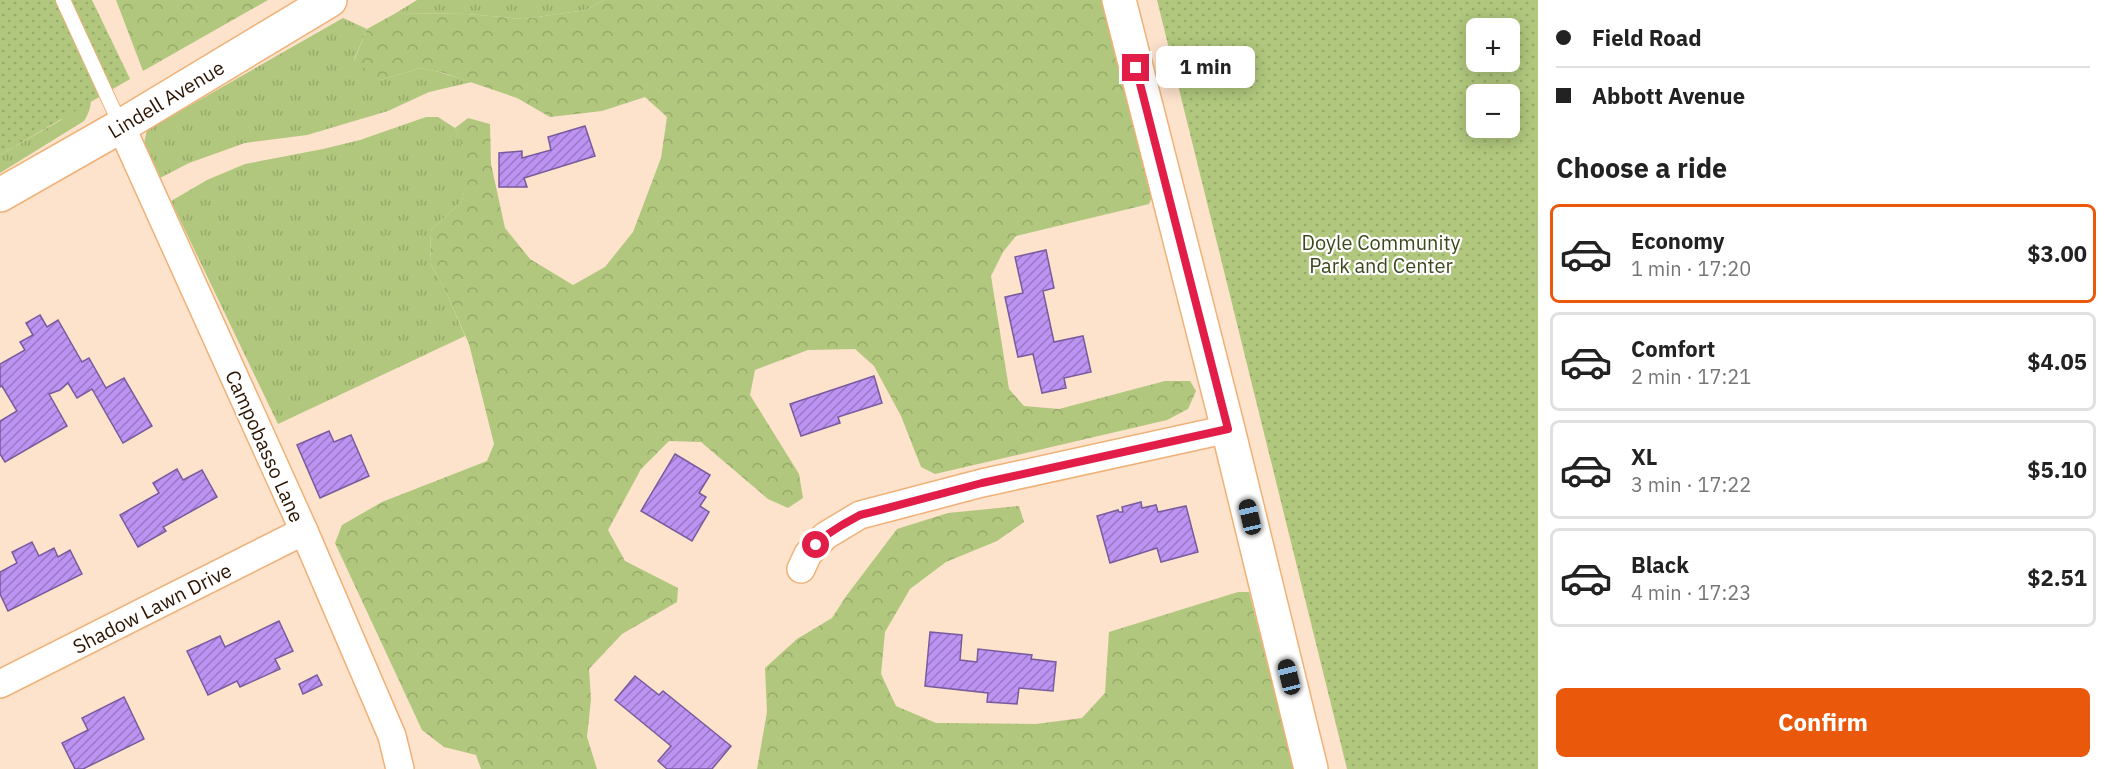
<!DOCTYPE html>
<meta charset="utf-8">
<style>
body{margin:0;font-family:"IBM Plex Sans",sans-serif;background:#f6f6f6;color:#222;height:100vh;display:flex;flex-direction:column;font-size:22px;white-space:nowrap}
*{box-sizing:border-box;margin:0}
p{font-size:20px;color:#767676}
.icon{flex:none;width:33px;height:33px;fill:none;stroke:currentColor;stroke-width:2;stroke-linecap:round;stroke-linejoin:round}
.map{position:relative;flex:1;overflow:hidden}
.panel{display:flex;flex-direction:column;background:#fff;width:570px}
.panel>*{flex:none}
.top-card{display:grid;align-content:center;height:132px;padding:0 18px;background:#fff}
.tools{position:absolute;left:1466px;top:18px;display:grid;gap:12px}
.tools a{display:grid;place-items:center;width:54px;height:54px;border-radius:9px;background:#fff;box-shadow:0 3px 15px #0003;font-size:30px}
.end{position:absolute;width:27px;height:27px;margin:-14px;border:8px solid #e11d48;background:#fff;box-shadow:0 0 0 3px #fff}
.from{border-radius:50%}
.bubble{position:absolute;height:42px;border-radius:9px;background:#fff;box-shadow:0 3px 15px #0003;font-size:20px;font-weight:800;line-height:42px;text-align:center}
.car{position:absolute;width:18px;height:36px;margin:-18px -9px;border-radius:8px;box-shadow:0 0 4px 2px #0007;background:linear-gradient(#222 24%,#8ab4d8 0 40%,#222 0 76%,#8ab4d8 0 86%,#222 0)}
.top-card b{display:flex;align-items:center;gap:21px;height:57px;font-size:22px}
.top-card b+b{border-top:2px solid #e0e0e0}
.top-card i{width:15px;height:15px;background:#222}
ul{padding:0;list-style:none}
li{display:flex;align-items:center;gap:18px;height:99px;margin:0 12px 9px;padding:0 6px;border:3px solid #e0e0e0;border-radius:9px}
li div{flex:1}
li b{display:block;font-size:22px}
li em{font-style:normal;font-weight:800}
li.on{border-color:#ea580c}
li>.icon{width:54px;height:54px;stroke-width:1.5}
h2{padding:0 18px;font-size:27px;line-height:72px}
.action{display:flex;gap:12px;margin-top:auto;padding:12px 18px}
.action a{flex:1;height:69px;border-radius:9px;background:#ea580c;color:#fff;font-size:24px;font-weight:800;line-height:69px;text-align:center}
main{display:flex;flex:1;min-height:0}
.map>svg:first-child{display:block}
</style>
<main>
<div class="map">
<svg width="1538" height="769" viewBox="0 0 1538 769">
<defs>
<pattern id="grass-tufts" width="24" height="20" patternUnits="userSpaceOnUse" patternTransform="scale(1.5)"><rect width="24" height="20" fill="#b0c77d"/><path d="M3 7l-1-3M5 7V3M7 7l1-3M15 17l-1-3M17 17v-4M19 17l1-3" fill="none" stroke="#98aa6a"/></pattern>
<pattern id="forest-crowns" width="20" height="18" patternUnits="userSpaceOnUse" patternTransform="scale(1.5)"><rect width="20" height="18" fill="#b0c77d"/><path d="M2 6a3 3 0 1 1 6 0M12 15a3 3 0 1 1 6 0" fill="none" stroke="#98aa6a"/></pattern>
<pattern id="park-dots" width="8" height="8" patternUnits="userSpaceOnUse" patternTransform="scale(1.5)"><rect width="8" height="8" fill="#b0c77d"/><path d="M2 2h.1M6 6h.1" fill="none" stroke="#98aa6a" stroke-width="1.8" stroke-linecap="round"/></pattern>
<pattern id="building-hatch" width="6" height="6" patternUnits="userSpaceOnUse" patternTransform="scale(1.5)"><rect width="6" height="6" fill="#bc93f3"/><path d="M-1 1l2-2M0 6l6-6M5 7l2-2" fill="none" stroke="#9977c2"/></pattern>
</defs>
<rect width="100%" height="100%" fill="#fde2cc"/>
<g fill="url(#grass-tufts)">
<path d="M 417,0 L 604,0 L 586,10 L 523,19 L 467,14 L 396,13 Z"/>
<path d="M 343,18 L 367,29 L 354,60 L 381,80 L 420,68 L 439,72 L 472,82 L 429,92 L 388,111 L 307,135 L 245,143 L 189,163 L 160,178 L 144,143 L 147,130 Z"/>
<path d="M 88,82 C 92,98 93,107 84,121 L 0,173 L 0,155 L 61,120 Z"/>
<path d="M 426,117 L 438,117 L 455,128 L 470,166 L 462,201 L 431,230 L 430,263 L 445,290 L 465,336 L 278,424 L 171,201 L 207,180 L 245,164 L 323,149 L 360,140 Z"/>
</g>
<g fill="url(#forest-crowns)">
<path d="M 116,0 L 268,0 L 143,71 Z"/>
<path d="M 604,0 L 1108,0 L 1156,189 L 1149,204 L 1016,236 L 1003,252 L 991,276 L 1009,389 L 1024,406 L 1059,409 L 1165,381 L 1190,381 L 1196,391 L 1188,409 L 1167,420 L 935,474 L 921,467 L 901,416 L 874,366 L 855,349 L 808,350 L 755,370 L 750,395 L 799,474 L 803,498 L 788,508 L 768,499 L 701,442 L 669,441 L 641,469 L 608,530 L 625,561 L 678,588 L 677,602 L 622,634 L 589,669 L 591,699 L 587,737 L 597,769 L 481,769 L 476,755 L 444,747 L 422,730 L 335,543 L 342,525 L 382,502 L 487,461 L 494,444 L 469,344 L 445,290 L 430,263 L 431,230 L 462,201 L 469,166 L 455,128 L 468,118 L 490,124 L 491,164 L 505,228 L 530,259 L 573,285 L 605,267 L 633,232 L 661,158 L 667,117 L 645,97 L 602,111 L 550,117 L 517,98 L 444,73 L 420,68 L 381,80 L 354,61 L 367,29 L 396,13 L 467,14 L 523,19 L 586,10 Z"/>
<path d="M 1019,506 L 1024,522 L 997,541 L 946,562 L 910,589 L 885,632 L 881,674 L 896,706 L 936,723 L 1036,724 L 1082,718 L 1105,693 L 1109,632 L 1238,592 L 1249,592 L 1294,769 L 757,769 L 767,712 L 765,668 L 797,639 L 832,618 L 847,595 L 897,529 L 948,513 Z"/>
</g>
<g fill="url(#park-dots)" fill-rule="evenodd">
<path d="M 0,0 L 92,0 L 130,79 L 0,155 Z"/>
<path d="M 1157,0 L 1538,0 L 1538,769 L 1347,769 ZM 1476,28 L 1509,28 L 1509,62 L 1476,62 ZM 1476,94 L 1509,94 L 1509,128 L 1476,128 Z"/>
</g>
<g fill="url(#building-hatch)" stroke="#775b9d" stroke-width="1.5">
<path d="M 585,126 L 595,156 L 524,178 L 527,187 L 499,187 L 499,153 L 522,151 L 522,158 L 551,150 L 548,137 Z"/>
<path d="M 1046,250 L 1054,288 L 1043,291 L 1054,342 L 1083,336 L 1091,372 L 1064,378 L 1066,388 L 1042,393 L 1033,354 L 1018,357 L 1005,297 L 1023,293 L 1015,257 Z"/>
<path d="M 40,315 L 47,327 L 58,320 L 82,362 L 89,358 L 106,388 L 124,378 L 152,426 L 123,443 L 92,389 L 77,398 L 68,383 L 60,390 L 49,394 L 67,426 L 5,462 L 0,454 L 0,421 L 17,411 L 2,386 L 0,387 L 0,364 L 25,350 L 20,342 L 33,335 L 26,323 Z"/>
<path d="M 874,376 L 882,403 L 838,417 L 840,423 L 801,436 L 790,404 Z"/>
<path d="M 329,431 L 334,442 L 351,435 L 369,476 L 320,498 L 297,445 Z"/>
<path d="M 675,454 L 710,475 L 699,493 L 706,497 L 700,506 L 709,512 L 692,541 L 641,511 Z"/>
<path d="M 177,469 L 183,480 L 202,470 L 217,497 L 163,527 L 166,531 L 138,547 L 120,515 L 159,493 L 153,483 Z"/>
<path d="M 1141,502 L 1142,508 L 1156,505 L 1158,512 L 1186,506 L 1198,552 L 1161,562 L 1157,548 L 1110,563 L 1097,516 L 1118,510 L 1119,512 L 1123,512 L 1122,507 Z"/>
<path d="M 32,542 L 39,556 L 54,548 L 58,557 L 70,550 L 82,574 L 8,611 L 0,594 L 0,572 L 17,563 L 12,552 Z"/>
<path d="M 279,621 L 293,651 L 275,659 L 280,669 L 240,687 L 237,681 L 208,695 L 187,651 L 220,636 L 225,647 Z"/>
<path d="M 930,632 L 962,635 L 960,660 L 977,662 L 978,649 L 1032,655 L 1031,659 L 1056,662 L 1053,691 L 1019,688 L 1017,704 L 987,702 L 988,693 L 925,686 Z"/>
<path d="M 317,675 L 322,685 L 303,694 L 299,684 Z"/>
<path d="M 635,676 L 659,695 L 663,691 L 731,746 L 712,769 L 667,769 L 658,761 L 671,746 L 615,700 Z"/>
<path d="M 124,697 L 144,739 L 83,769 L 75,769 L 62,743 L 88,730 L 82,718 Z"/>
</g>
<g fill="none" stroke-linecap="round" stroke-linejoin="round">
<defs>
<path id="service" d="M 63,0 L 121,126"/>
<g id="minor">
<path d="M 121,126 L 304,531 L 392,736 L 400,769"/>
<path d="M 801,569 L 808,554 L 825,536 L 860,515 L 982,483 L 1228,429"/>
<path d="M 0,684 L 304,531"/>
</g>
<g id="tertiary">
<path d="M 1119,0 L 1228,429 L 1311,769"/>
<path d="M 0,195 L 121,126 L 330,0"/>
</g>
</defs>
<use href="#service" stroke="#f0b177" stroke-width="16"/>
<use href="#minor" stroke="#f0b177" stroke-width="30"/>
<use href="#tertiary" stroke="#f0b177" stroke-width="36"/>
<use href="#service" stroke="#fff" stroke-width="14"/>
<use href="#minor" stroke="#fff" stroke-width="27"/>
<use href="#tertiary" stroke="#fff" stroke-width="33"/>
</g>
<g fill="none" stroke-linecap="round" stroke-linejoin="round">
<path stroke="#e11d48" stroke-width="8" d="M 816,545 L 825,536 L 842,525 L 860,515 L 880,510 L 982,483 L 1228,429 L 1136,68"/>
</g>
<g text-anchor="middle" dominant-baseline="central" stroke-width="4.5" stroke-linejoin="round" paint-order="stroke">
<g font-size="20" fill="#2b1400" stroke="#fff">
<text transform="translate(166 99) rotate(-31)">Lindell Avenue</text>
<text transform="translate(265 446) rotate(66)">Campobasso Lane</text>
<text transform="translate(152 608) rotate(-27)">Shadow Lawn Drive</text>
</g>
<g font-size="20" fill="#3c481c" stroke="#fff">
<text x="1381" y="242">Doyle Community<tspan x="1381" dy="23">Park and Center</tspan></text>
</g>
</g>
</svg>
<div class="tools">
<a>+</a>
<a>−</a>
</div>
<i class="end from" style="left:816px;top:545px"></i>
<i class="end" style="left:1136px;top:68px"></i>
<div class="bubble" style="left:1156px;top:46px;width:99px">1 min</div>
<i class="car" style="left:1250px;top:517px;rotate:347deg"></i>
<i class="car" style="left:1289px;top:677px;rotate:346deg"></i>
</div>
<section class="panel">
<div class="top-card">
<b><i class="from"></i>Field Road</b>
<b><i></i>Abbott Avenue</b>
</div>
<h2>Choose a ride</h2>
<ul>
<li class="on"><svg class="icon" aria-label="car" viewBox="0 0 24 24"><path d="M5 17H2v-5l4-1 3-4h7l3 4 3 1v5h-3M9 17h6M6 11h13"/><circle cx="7" cy="17" r="2"/><circle cx="17" cy="17" r="2"/></svg><div><b>Economy</b><p>1 min · 17:20</p></div><em>$3.00</em></li>
<li><svg class="icon" aria-label="car" viewBox="0 0 24 24"><path d="M5 17H2v-5l4-1 3-4h7l3 4 3 1v5h-3M9 17h6M6 11h13"/><circle cx="7" cy="17" r="2"/><circle cx="17" cy="17" r="2"/></svg><div><b>Comfort</b><p>2 min · 17:21</p></div><em>$4.05</em></li>
<li><svg class="icon" aria-label="car" viewBox="0 0 24 24"><path d="M5 17H2v-5l4-1 3-4h7l3 4 3 1v5h-3M9 17h6M6 11h13"/><circle cx="7" cy="17" r="2"/><circle cx="17" cy="17" r="2"/></svg><div><b>XL</b><p>3 min · 17:22</p></div><em>$5.10</em></li>
<li><svg class="icon" aria-label="car" viewBox="0 0 24 24"><path d="M5 17H2v-5l4-1 3-4h7l3 4 3 1v5h-3M9 17h6M6 11h13"/><circle cx="7" cy="17" r="2"/><circle cx="17" cy="17" r="2"/></svg><div><b>Black</b><p>4 min · 17:23</p></div><em>$2.51</em></li>
</ul>
<div class="action"><a>Confirm</a></div>
</section>
</main>
